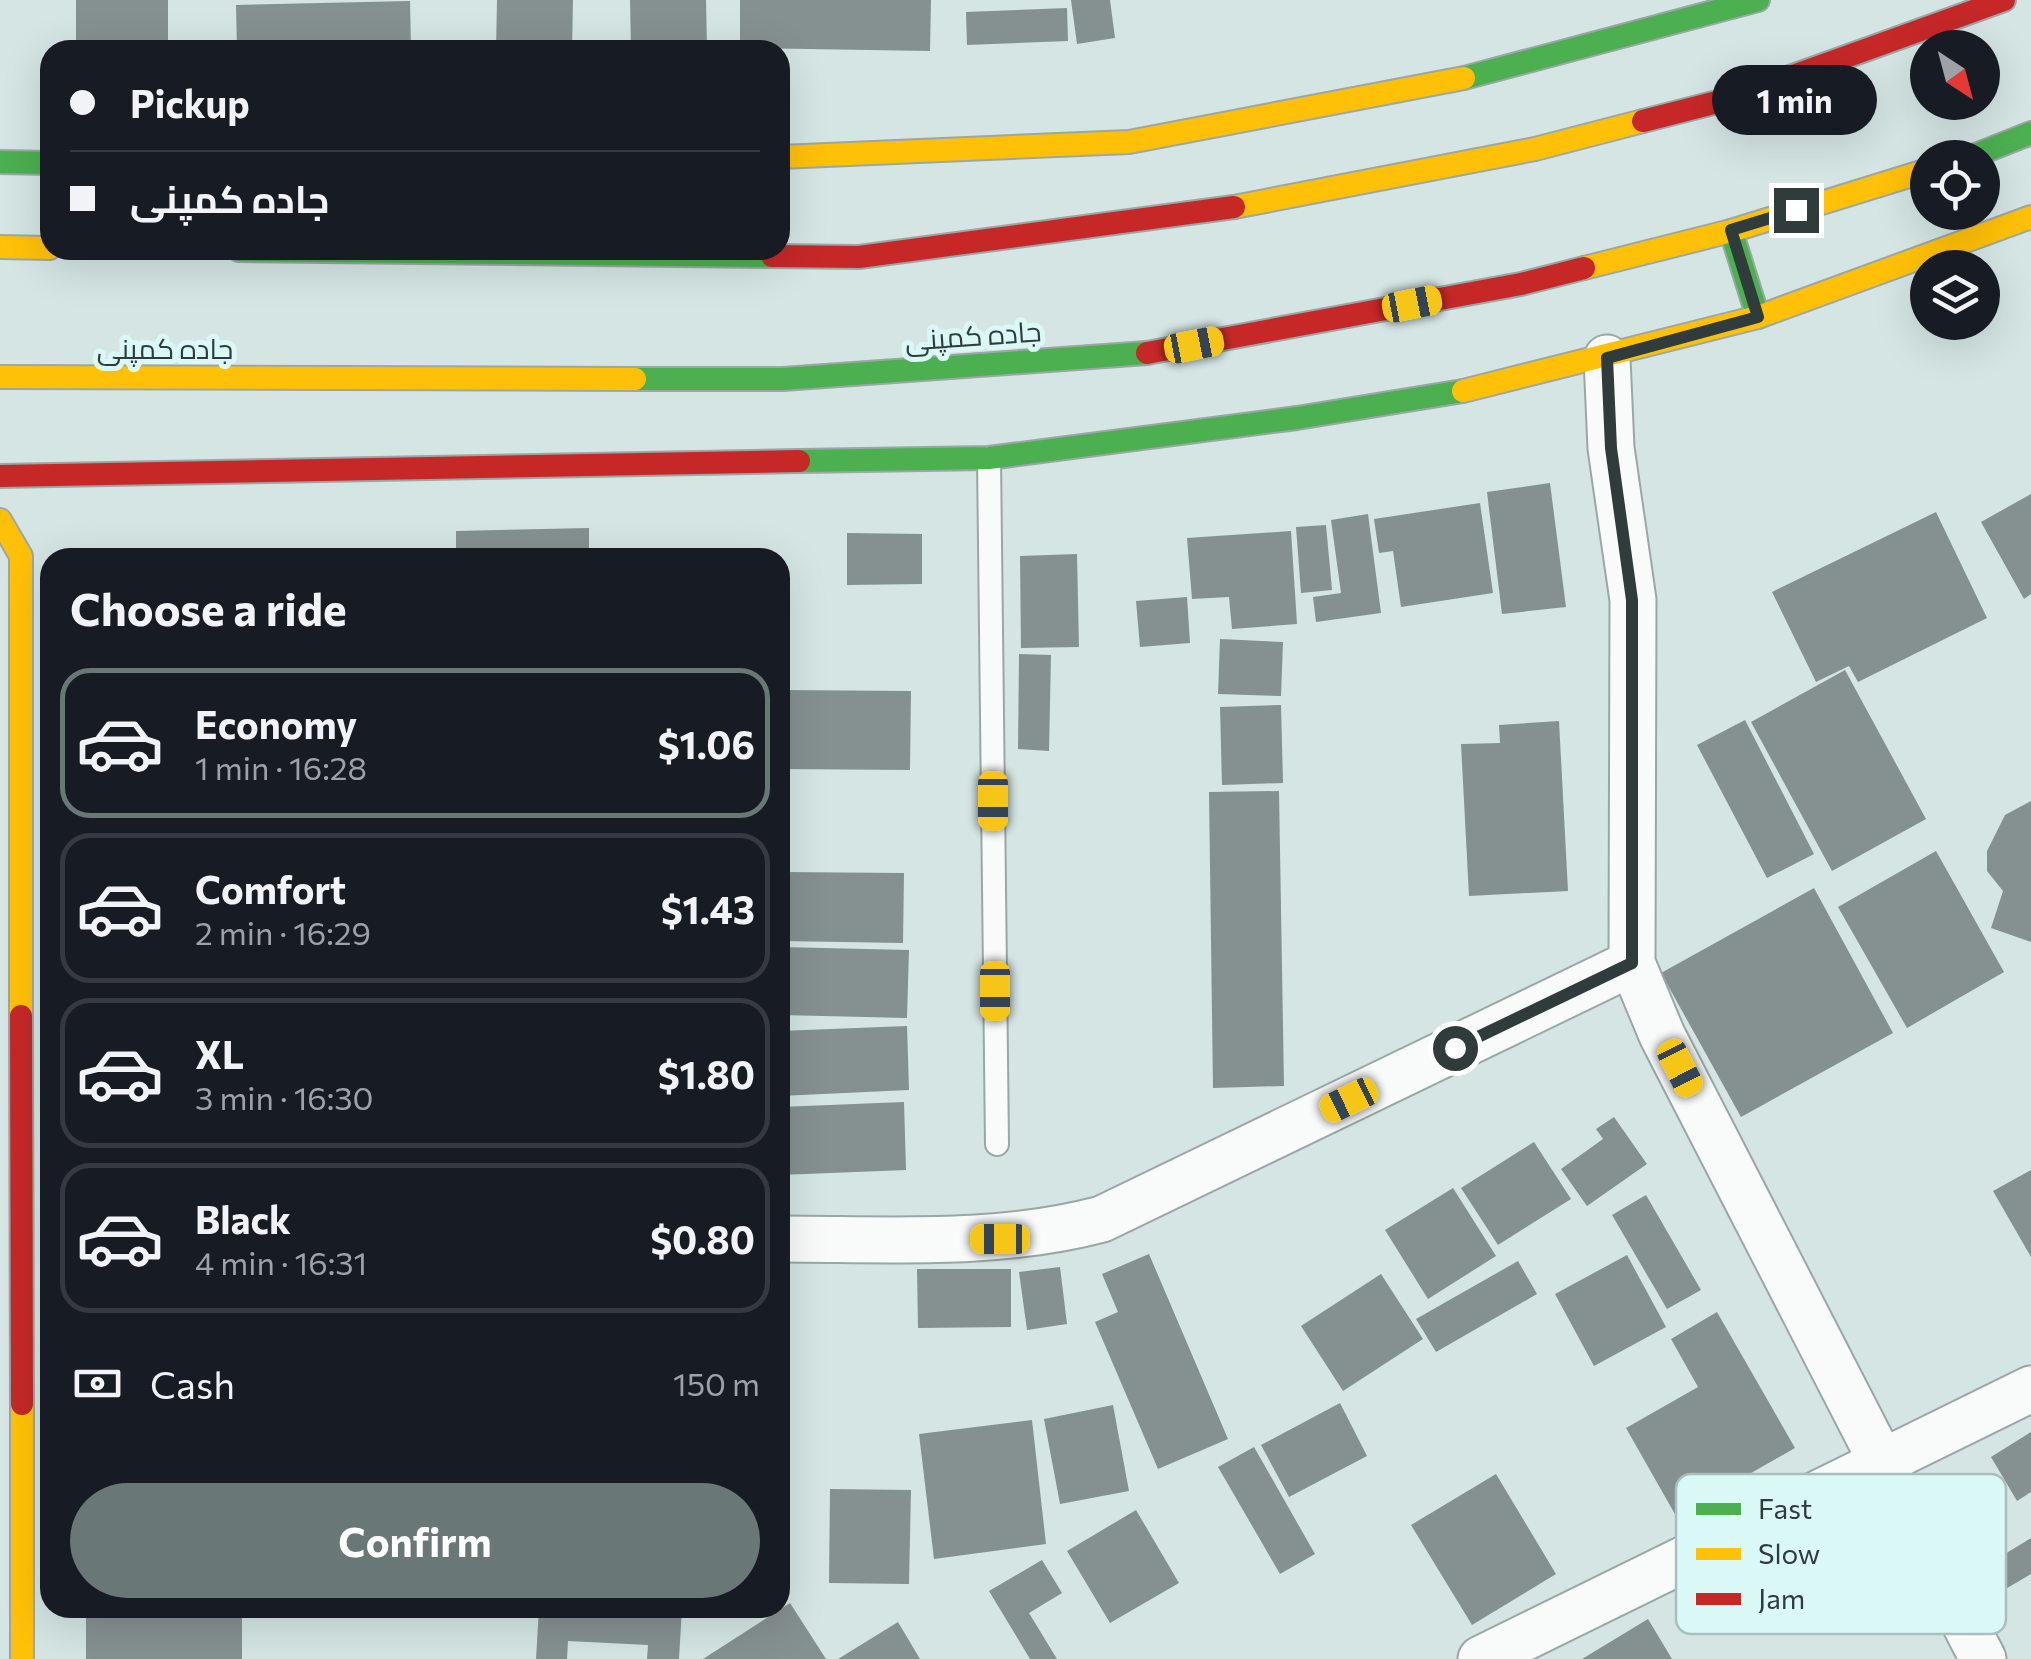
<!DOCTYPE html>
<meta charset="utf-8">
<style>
body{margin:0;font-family:Commissioner,Cairo,sans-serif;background:#242831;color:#f1f3f6;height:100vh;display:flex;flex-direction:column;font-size:38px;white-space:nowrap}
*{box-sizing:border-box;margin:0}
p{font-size:32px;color:#9ea1a6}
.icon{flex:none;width:55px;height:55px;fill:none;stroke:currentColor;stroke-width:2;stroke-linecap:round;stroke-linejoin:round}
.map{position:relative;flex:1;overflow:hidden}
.side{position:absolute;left:40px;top:548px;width:750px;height:1070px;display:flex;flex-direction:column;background:#171b24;border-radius:30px;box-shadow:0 10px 40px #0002}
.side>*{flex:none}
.banner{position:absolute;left:40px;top:40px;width:750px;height:220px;border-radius:30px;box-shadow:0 10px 40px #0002;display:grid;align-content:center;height:220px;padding:0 30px;background:#171b24}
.needle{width:65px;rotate:144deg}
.tools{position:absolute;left:1910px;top:30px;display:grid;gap:20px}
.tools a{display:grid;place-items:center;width:90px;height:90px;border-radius:50%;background:#171b24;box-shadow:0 10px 40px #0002;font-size:50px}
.end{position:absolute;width:45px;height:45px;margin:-22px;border:12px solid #303c3b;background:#fff;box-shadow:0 0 0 5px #fff}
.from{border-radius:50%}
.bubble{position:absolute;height:70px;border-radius:35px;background:#171b24;box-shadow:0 10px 40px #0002;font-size:32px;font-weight:700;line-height:70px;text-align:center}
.car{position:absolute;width:30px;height:60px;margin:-30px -15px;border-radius:12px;box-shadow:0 0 8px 2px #0007;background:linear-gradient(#f5c518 24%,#345 0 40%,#f5c518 0 76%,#345 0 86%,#f5c518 0)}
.banner b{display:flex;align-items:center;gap:35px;height:95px;font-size:38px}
.banner b+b{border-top:2px solid #363941}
.banner i{width:25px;height:25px;background:#f1f3f6}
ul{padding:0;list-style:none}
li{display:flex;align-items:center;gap:30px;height:150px;margin:0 20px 15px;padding:0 10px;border:5px solid #363941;border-radius:30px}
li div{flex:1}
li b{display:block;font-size:38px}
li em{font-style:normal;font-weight:700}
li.active{border-color:#697776}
li>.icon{width:90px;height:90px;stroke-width:1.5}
h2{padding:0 30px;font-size:45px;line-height:120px}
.pay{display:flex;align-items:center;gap:25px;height:110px;padding:0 30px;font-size:38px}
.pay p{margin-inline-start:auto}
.primary-button{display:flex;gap:20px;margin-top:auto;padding:20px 30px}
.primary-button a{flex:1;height:115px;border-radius:60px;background:#697776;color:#fff;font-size:40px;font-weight:700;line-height:115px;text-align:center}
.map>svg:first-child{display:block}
</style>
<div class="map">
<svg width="2031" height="1659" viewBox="0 0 2031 1659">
<rect width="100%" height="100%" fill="#d4e5e3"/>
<g fill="#859190">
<rect x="76" y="0" width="92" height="50"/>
<path d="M 497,0 L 573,0 L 572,50 L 496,50 Z"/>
<path d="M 630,0 L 706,0 L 707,49 L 631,50 Z"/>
<path d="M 740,0 L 931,0 L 930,51 L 740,48 Z"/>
<path d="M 1071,0 L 1110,0 L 1115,38 L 1077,44 Z"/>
<path d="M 410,1 L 411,50 L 237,50 L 236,5 Z"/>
<path d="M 1067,8 L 1068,41 L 967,45 L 966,12 Z"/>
<path d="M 1550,483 L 1566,607 L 1502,614 L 1487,492 Z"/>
<path d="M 2031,494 L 2031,594 L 2024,599 L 1981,522 Z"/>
<path d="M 1480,503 L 1493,593 L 1401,607 L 1393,551 L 1379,553 L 1374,519 Z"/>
<path d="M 1936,512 L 1987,618 L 1858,682 L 1849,666 L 1816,682 L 1772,592 Z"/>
<path d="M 1368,514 L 1381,613 L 1316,622 L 1313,597 L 1341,593 L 1331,520 Z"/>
<path d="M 1326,525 L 1332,590 L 1301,593 L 1296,527 Z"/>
<path d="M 589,528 L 589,558 L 456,558 L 456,531 Z"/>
<path d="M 1291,531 L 1297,624 L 1232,629 L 1229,597 L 1192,599 L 1187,538 Z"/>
<path d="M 847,533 L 922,534 L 922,584 L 847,585 Z"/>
<path d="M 1077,554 L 1079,647 L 1021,648 L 1020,556 Z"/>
<path d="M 1187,597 L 1190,643 L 1140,647 L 1136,601 Z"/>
<path d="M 1220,639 L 1283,642 L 1281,696 L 1218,694 Z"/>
<path d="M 1019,654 L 1051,655 L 1049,751 L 1018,749 Z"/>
<path d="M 1845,670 L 1926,819 L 1832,871 L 1751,722 Z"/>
<path d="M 780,690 L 911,691 L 910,770 L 780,769 Z"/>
<path d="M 1281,705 L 1283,783 L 1222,785 L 1220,707 Z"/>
<path d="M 1745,720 L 1814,854 L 1767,878 L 1697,745 Z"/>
<path d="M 1559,721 L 1568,891 L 1469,896 L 1461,744 L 1500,743 L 1499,725 Z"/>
<path d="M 1279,791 L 1284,1086 L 1213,1088 L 1209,792 Z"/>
<path d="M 2031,801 L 2031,942 L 1991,928 L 2003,891 L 1987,871 L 1987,851 L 2005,815 Z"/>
<path d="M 1936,851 L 2004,972 L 1907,1028 L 1838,907 Z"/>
<path d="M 780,872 L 904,873 L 903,943 L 780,941 Z"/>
<path d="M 1814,888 L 1893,1033 L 1741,1117 L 1661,973 Z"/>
<path d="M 780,947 L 909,950 L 907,1018 L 780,1015 Z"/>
<path d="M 907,1026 L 909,1090 L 780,1096 L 780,1031 Z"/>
<path d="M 904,1102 L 906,1170 L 780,1175 L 780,1107 Z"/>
<path d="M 1614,1117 L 1647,1164 L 1587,1206 L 1561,1169 L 1603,1139 L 1596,1129 Z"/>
<path d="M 1534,1142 L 1571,1199 L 1498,1245 L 1461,1188 Z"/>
<path d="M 2031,1170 L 2031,1257 L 1993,1191 Z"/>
<path d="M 1453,1188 L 1496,1256 L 1428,1299 L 1385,1230 Z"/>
<path d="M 1646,1195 L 1701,1290 L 1667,1309 L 1612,1215 Z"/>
<path d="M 1149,1254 L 1228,1439 L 1158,1469 L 1095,1322 L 1118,1312 L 1102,1274 Z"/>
<path d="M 1627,1255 L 1666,1327 L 1594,1366 L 1555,1294 Z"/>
<path d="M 1518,1261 L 1537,1294 L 1436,1352 L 1416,1319 Z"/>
<path d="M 1060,1267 L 1067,1324 L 1027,1330 L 1019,1272 Z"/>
<path d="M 917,1269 L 1011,1269 L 1011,1327 L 918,1328 Z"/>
<path d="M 1381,1274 L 1423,1339 L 1343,1391 L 1301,1326 Z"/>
<path d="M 1717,1312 L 1795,1448 L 1676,1516 L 1626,1428 L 1698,1387 L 1671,1339 Z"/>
<path d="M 1340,1403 L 1367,1456 L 1289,1497 L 1261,1445 Z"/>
<path d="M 1113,1405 L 1129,1491 L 1060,1504 L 1044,1419 Z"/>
<path d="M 1032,1420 L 1046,1544 L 934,1559 L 919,1434 Z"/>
<path d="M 2031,1432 L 2031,1492 L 2017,1501 L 1991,1457 Z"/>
<path d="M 1254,1447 L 1315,1554 L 1280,1574 L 1218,1467 Z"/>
<path d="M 1496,1474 L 1556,1574 L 1472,1625 L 1411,1525 Z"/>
<path d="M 830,1489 L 911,1490 L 909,1584 L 829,1583 Z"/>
<path d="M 1136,1510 L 1179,1583 L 1110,1623 L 1067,1551 Z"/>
<path d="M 2031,1538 L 2031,1574 L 1997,1594 L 1982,1568 Z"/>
<path d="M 1042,1560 L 1062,1593 L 1029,1613 L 1057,1659 L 1030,1659 L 989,1591 Z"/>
<path d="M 790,1603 L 826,1659 L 703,1659 Z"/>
<rect x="86" y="1608" width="156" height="51"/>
<path d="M 539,1608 L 682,1608 L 679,1659 L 647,1659 L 648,1645 L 568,1641 L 567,1659 L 536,1659 Z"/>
<path d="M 1648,1619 L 1672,1659 L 1582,1659 Z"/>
<path d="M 898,1622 L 920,1659 L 838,1659 Z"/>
</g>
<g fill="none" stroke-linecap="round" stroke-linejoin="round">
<defs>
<path id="lane" d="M 989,458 L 997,1144"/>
<g id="street">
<path d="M 1607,358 L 1611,448 L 1633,600 L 1632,963 L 1662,1035 L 1983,1659"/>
<path d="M 780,1239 C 889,1239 997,1247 1102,1219 L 1632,963"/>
<path d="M 1481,1659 L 2031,1389"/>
</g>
<g id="fast">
<path d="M 1464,78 L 1758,0"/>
<path d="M 1968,158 L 2031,133"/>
<path d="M 0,162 L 50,163"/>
<path d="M 1731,231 L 1758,317"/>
<path d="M 239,250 L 772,256"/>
<path d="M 635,379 L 783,379 L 1147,353"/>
<path d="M 799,461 L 989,458 L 1297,418 L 1463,391"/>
</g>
<g id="slow">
<path d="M 780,157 L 1129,142 L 1464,78"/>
<path d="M 1234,207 L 1535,149 L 1643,121"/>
<path d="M 0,247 L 50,248"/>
<path d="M 1584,268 L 1731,231 L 1928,170"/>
<path d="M 0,377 L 635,379"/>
<path d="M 1463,391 L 1758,317 L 2031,217"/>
<path d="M 0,520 L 21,556 L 21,1016"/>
<path d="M 22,1404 L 22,1659"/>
</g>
<g id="jam">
<path d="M 1643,121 L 1729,99 L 2004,0"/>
<path d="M 772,256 L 859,257 L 1234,207"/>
<path d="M 1147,353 L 1521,284 L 1584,268"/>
<path d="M 0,476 L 799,461"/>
<path d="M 21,1016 L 22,1404"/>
</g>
</defs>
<use href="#lane" stroke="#9aa7a6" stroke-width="26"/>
<use href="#street" stroke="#9aa7a6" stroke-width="49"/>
<use href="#fast" stroke="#9aa7a6" stroke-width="26"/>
<use href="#slow" stroke="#9aa7a6" stroke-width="26"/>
<use href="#jam" stroke="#9aa7a6" stroke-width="26"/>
<use href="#lane" stroke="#f9fbfb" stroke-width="22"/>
<use href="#street" stroke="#f9fbfb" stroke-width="45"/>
<use href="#fast" stroke="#4caf50" stroke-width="22"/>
<use href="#slow" stroke="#ffc107" stroke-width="22"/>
<use href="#jam" stroke="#c62828" stroke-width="22"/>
</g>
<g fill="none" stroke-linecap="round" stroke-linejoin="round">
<path stroke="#303c3b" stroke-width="12" d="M 1455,1048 L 1632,963 L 1632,600 L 1611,448 L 1607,358 L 1758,317 L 1731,230 L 1796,210"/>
</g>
<g text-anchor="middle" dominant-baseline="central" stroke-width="10" stroke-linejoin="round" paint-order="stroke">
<g font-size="28" fill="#303c3b" stroke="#daf9f6">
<text transform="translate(973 335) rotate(-4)">جاده کمپنی</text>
<text x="165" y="348">جاده کمپنی</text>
</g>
</g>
<rect x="1676" y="1474" width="330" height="160" rx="15" fill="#daf9f6" stroke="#a7c0be" stroke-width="2.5"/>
<rect x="1696" y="1503" width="45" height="12" fill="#4caf50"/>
<rect x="1696" y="1548" width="45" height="12" fill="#ffc107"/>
<rect x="1696" y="1593" width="45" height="12" fill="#c62828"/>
<g font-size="28" fill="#303c3b">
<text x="1758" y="1519">Fast</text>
<text x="1758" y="1564">Slow</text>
<text x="1758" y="1609">Jam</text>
</g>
</svg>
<div class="tools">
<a><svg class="needle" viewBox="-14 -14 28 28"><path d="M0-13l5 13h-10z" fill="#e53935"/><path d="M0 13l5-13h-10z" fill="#9ea1a6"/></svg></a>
<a><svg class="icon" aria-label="locate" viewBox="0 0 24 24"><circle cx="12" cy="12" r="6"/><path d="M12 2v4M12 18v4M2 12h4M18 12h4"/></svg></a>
<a><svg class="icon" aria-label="layers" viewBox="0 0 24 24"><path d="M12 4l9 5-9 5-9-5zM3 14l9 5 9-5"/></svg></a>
</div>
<i class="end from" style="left:1455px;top:1048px"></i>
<i class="end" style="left:1796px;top:210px"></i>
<div class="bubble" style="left:1712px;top:65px;width:165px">1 min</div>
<i class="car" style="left:1412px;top:304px;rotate:79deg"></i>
<i class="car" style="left:1194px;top:345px;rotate:79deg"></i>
<i class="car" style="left:993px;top:801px;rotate:180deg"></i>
<i class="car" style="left:995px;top:991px;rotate:180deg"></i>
<i class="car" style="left:1680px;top:1068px;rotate:153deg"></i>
<i class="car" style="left:1349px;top:1100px;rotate:244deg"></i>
<i class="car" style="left:1000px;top:1239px;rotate:270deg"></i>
<div class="banner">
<b><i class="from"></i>Pickup</b>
<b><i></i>جاده کمپنی</b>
</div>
<section class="side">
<h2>Choose a ride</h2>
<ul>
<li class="active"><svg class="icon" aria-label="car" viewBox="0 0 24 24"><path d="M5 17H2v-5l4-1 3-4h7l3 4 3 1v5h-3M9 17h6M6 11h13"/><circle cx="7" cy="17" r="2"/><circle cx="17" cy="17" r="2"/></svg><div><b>Economy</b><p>1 min · 16:28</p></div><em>$1.06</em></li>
<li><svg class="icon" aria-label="car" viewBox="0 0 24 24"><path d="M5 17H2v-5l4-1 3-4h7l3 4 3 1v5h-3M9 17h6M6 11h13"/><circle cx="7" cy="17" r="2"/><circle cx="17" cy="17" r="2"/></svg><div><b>Comfort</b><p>2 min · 16:29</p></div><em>$1.43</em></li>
<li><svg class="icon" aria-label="car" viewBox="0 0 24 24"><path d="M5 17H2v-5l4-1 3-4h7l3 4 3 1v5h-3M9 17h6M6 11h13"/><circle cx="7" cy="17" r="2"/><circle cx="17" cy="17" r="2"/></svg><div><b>XL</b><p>3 min · 16:30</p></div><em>$1.80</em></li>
<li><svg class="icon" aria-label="car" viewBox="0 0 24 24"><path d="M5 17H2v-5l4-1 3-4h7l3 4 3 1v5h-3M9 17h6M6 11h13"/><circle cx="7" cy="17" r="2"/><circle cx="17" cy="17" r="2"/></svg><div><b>Black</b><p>4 min · 16:31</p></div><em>$0.80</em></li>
</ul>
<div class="pay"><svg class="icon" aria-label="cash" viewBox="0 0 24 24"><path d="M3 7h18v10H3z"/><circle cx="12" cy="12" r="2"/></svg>Cash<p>150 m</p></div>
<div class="primary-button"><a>Confirm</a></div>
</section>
</div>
